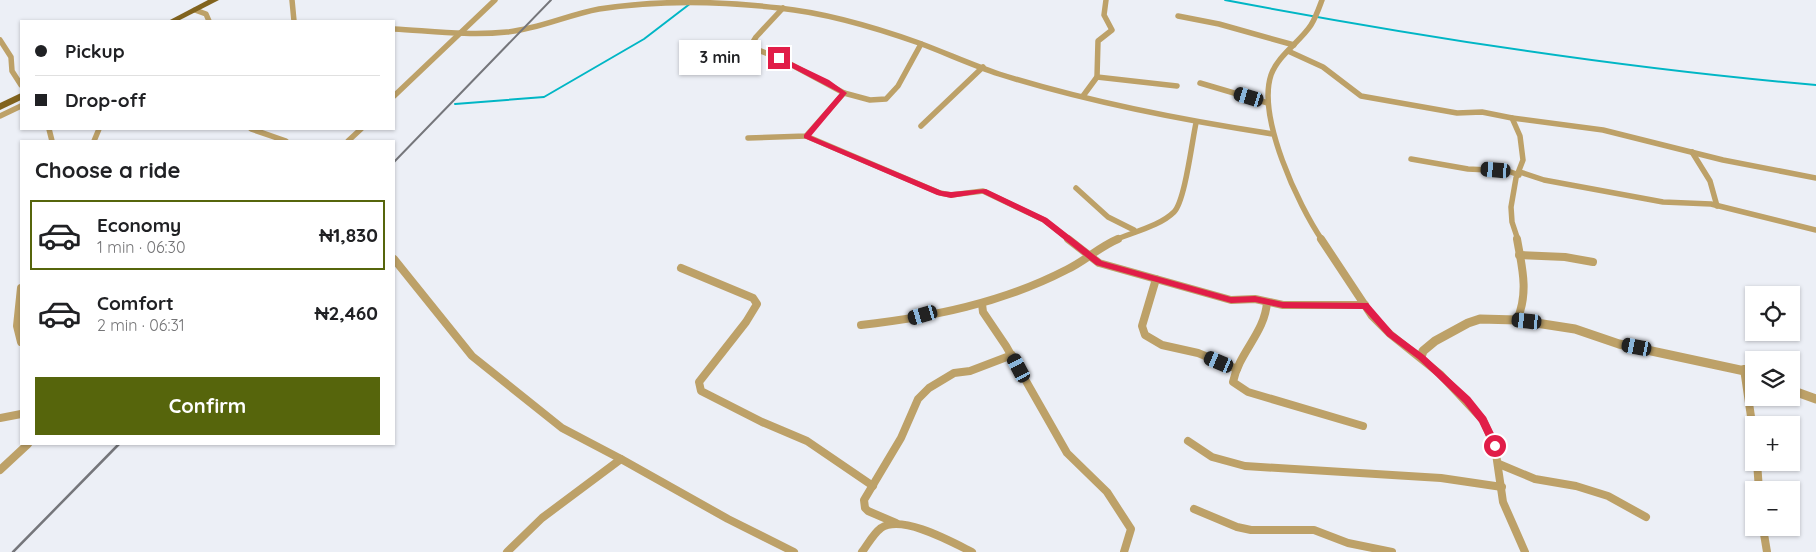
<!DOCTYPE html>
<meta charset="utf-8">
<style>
body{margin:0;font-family:Quicksand,sans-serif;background:#f2f2f2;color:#202124;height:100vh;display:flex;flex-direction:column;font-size:19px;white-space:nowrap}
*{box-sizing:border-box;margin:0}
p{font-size:16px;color:#757577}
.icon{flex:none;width:28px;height:28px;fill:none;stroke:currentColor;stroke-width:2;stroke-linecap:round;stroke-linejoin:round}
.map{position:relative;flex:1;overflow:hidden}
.details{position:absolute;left:20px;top:140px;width:375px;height:305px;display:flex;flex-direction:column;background:#fff;border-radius:0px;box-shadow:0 1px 4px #0004}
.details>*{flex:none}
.hud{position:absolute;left:20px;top:20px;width:375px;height:110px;border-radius:0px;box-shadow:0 1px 4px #0004;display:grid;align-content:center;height:110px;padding:0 15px;background:#fff}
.buttons{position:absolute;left:1745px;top:286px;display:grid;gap:10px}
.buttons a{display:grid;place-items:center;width:55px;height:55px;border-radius:0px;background:#fff;box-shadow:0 1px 4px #0004;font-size:25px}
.end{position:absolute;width:22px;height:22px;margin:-11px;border:6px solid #e11d48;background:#fff;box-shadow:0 0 0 2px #fff}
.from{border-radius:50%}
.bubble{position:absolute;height:35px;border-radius:0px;background:#fff;box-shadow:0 1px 4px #0004;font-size:16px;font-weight:800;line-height:35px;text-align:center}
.car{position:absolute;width:15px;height:30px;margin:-15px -8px;border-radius:6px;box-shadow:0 0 4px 1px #0007;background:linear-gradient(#222 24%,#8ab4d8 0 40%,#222 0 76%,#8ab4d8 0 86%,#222 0)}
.hud b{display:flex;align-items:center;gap:18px;height:48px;font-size:19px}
.hud b+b{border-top:1px solid #e0e0e0}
.hud i{width:12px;height:12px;background:#202124}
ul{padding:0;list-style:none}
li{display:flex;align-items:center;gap:15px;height:70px;margin:0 10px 8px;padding:0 5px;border:2px solid transparent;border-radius:0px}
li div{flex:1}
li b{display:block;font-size:19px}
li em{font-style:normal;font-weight:800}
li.on{border-color:#56650c}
li>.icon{width:45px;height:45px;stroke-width:1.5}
h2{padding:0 15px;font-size:22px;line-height:60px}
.button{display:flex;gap:10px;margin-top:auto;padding:10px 15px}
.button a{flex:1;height:58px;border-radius:0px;background:#56650c;color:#fff;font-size:20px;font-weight:800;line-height:58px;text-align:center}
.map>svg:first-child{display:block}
</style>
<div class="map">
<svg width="1816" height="552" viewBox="0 0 1816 552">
<rect width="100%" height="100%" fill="#eceff6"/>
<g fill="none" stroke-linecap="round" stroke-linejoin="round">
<g stroke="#00b6c5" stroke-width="2">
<path d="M 1225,0 C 1420,37 1618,68 1816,85"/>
<path d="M 455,104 L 544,97 L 644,39 L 691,3"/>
</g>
<g stroke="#bda168" stroke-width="5.5">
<path d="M 292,0 L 294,21"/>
<path d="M 195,10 L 206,14 L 209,21"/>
<path d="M 1178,16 L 1219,24 L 1294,45"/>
<path d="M 394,29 C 431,31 469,36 507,32 C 539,29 567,15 599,9 C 657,0 720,1 779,8 C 827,13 874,27 919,43 C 946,53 972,65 999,74 C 1088,102 1181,120 1273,134"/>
<path d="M 0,40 L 11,57 L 12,71 L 21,85"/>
<path d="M 1288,51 L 1323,67 L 1361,96 L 1457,113 L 1482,112 L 1512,118 L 1520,136 L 1523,160 L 1516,178 L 1511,207 L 1512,222 L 1518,240"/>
<path d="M 1097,77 L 1177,86"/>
<path d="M 1200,83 L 1268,103"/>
<path d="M 844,93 L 870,100 L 886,99 L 898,86 L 921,44"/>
<path d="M 394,96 L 495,0"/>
<path d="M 1083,96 L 1097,77 L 1098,41 L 1112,30 L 1104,15 L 1106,0"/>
<path d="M 0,116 L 21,106"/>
<path d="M 1512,118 L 1603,130 L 1723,160 L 1816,178"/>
<path d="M 921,126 L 983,67"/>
<path d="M 49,129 L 52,141"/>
<path d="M 251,129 L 286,141"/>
<path d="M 806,136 L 940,193 L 951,195 L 983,191 L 1044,220 L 1070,240"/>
<path d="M 748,138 L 806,136 L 844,93 L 779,58 L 750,47 L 756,37 L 783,8"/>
<path d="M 94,141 L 99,129"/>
<path d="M 348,141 L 361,129"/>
<path d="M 1692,152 L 1710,181 L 1717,206"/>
<path d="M 1411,159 L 1468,169 L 1508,171 L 1519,175"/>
<path d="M 1520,172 L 1544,180 L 1663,202 L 1711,204 L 1816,230"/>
<path d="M 1076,188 L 1108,217 L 1134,230"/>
<path d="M 1115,240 C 1133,232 1160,226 1174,212 C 1185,201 1192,141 1196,123"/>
<path d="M 1322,240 C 1298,205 1257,117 1271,75 C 1278,55 1300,42 1311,25 C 1316,17 1319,8 1322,0"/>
</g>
<g stroke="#bda168" stroke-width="8">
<path d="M 1068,239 L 1099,263 L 1231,300 L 1255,299 L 1283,305 L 1365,305"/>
<path d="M 1321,239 L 1372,316 L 1390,334 L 1440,374 L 1483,420 L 1495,447 L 1503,502 L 1525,552"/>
<path d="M 1519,255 L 1565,257 L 1593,262"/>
<path d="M 394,259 L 472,356 L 562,428 L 621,459 L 542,518 L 507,552"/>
<path d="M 681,268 L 753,298 L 757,304 L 746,322 L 699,382 L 701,391 L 762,422 L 807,441 L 873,486"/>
<path d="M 1156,279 L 1142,326 L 1145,335 L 1162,345 L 1198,353 L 1237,369"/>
<path d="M 21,288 L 17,326 L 21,342"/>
<path d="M 1267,302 C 1265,333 1239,352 1233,382 L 1248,392 L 1363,426"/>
<path d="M 982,304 L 983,312 L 1006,346 L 1067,453 L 1107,492 L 1131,529 L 1124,552"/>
<path d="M 1517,320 C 1529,292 1522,267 1517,239"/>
<path d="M 861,325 C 932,317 1002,303 1066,270 C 1085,261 1099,247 1118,239"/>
<path d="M 1744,369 L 1754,437"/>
<path d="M 0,418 L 21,414"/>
<path d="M 1188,441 L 1212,457 L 1245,466 L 1441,478 L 1502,487"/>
<path d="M 621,459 L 728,519 L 794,552"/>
<path d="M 1757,462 L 1759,490"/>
<path d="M 1499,464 L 1535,479 L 1576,486 L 1608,496 L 1646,517"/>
<path d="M 0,470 L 28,444"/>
<path d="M 1194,509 L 1237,527 L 1251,530 L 1314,530 L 1348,543 L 1392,552"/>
<path d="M 896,523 L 868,511 L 865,508 L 864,500 L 901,438 L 918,399 L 929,388 L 954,373 L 970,371 L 1012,355"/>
<path d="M 1763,528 L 1767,552"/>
<path d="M 862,552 C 868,544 873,534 881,528 C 902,514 952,542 972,552"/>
</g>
<g stroke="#bda168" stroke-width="9">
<path d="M 1421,357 L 1423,351 L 1435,341 L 1468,323 L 1480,319 L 1517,320 L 1575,329 L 1619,344 L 1754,373"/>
<path d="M 1791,390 L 1816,399"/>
</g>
<g fill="#81631e" fill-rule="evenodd">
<path d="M 208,0 L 219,0 L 178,21 L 168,21 Z"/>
<path d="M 21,93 L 21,100 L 0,110 L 0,103 Z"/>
</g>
<path stroke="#75767b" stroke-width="2" d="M 394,162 L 551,0"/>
<path stroke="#75767b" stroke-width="2.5" d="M 13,552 L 119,444"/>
</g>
<path fill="#e11d48" d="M 779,56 L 829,80 L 847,93 L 811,136 L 942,191 L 951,192 L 986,189 L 1047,218 L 1102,261 L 1231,297 L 1255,296 L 1283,302 L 1368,303 L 1393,332 L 1424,355 L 1470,397 L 1486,417 L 1500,446 L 1498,449 L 1492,449 L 1479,422 L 1464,403 L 1418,359 L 1387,336 L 1363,309 L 1283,308 L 1255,302 L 1231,303 L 1096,265 L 1042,222 L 982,193 L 951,198 L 937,195 L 804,138 L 804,135 L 840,93 L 777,60 Z"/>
</svg>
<div class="buttons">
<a><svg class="icon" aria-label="locate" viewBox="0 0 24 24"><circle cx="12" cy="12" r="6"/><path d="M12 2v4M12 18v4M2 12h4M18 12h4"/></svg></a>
<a><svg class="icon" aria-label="layers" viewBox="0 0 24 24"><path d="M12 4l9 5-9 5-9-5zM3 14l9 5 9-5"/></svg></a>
<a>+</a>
<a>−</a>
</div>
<i class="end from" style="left:1495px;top:446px"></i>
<i class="end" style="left:779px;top:58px"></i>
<div class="bubble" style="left:679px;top:40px;width:82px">3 min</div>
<i class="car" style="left:1249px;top:97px;rotate:287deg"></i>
<i class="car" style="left:1496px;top:170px;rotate:275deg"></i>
<i class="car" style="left:923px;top:315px;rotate:254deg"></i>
<i class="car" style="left:1527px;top:321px;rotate:276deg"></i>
<i class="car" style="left:1637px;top:347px;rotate:281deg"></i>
<i class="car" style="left:1219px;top:362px;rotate:293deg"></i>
<i class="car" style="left:1019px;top:368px;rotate:332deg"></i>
<div class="hud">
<b><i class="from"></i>Pickup</b>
<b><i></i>Drop-off</b>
</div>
<section class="details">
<h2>Choose a ride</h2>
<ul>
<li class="on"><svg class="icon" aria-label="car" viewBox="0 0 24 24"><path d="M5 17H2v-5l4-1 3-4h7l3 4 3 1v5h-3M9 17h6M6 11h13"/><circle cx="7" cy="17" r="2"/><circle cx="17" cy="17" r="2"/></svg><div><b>Economy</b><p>1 min · 06:30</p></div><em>₦1,830</em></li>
<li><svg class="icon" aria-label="car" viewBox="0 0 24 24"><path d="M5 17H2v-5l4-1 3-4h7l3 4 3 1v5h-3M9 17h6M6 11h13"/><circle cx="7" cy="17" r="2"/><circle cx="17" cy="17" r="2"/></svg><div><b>Comfort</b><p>2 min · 06:31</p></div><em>₦2,460</em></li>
</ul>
<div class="button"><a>Confirm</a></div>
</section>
</div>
